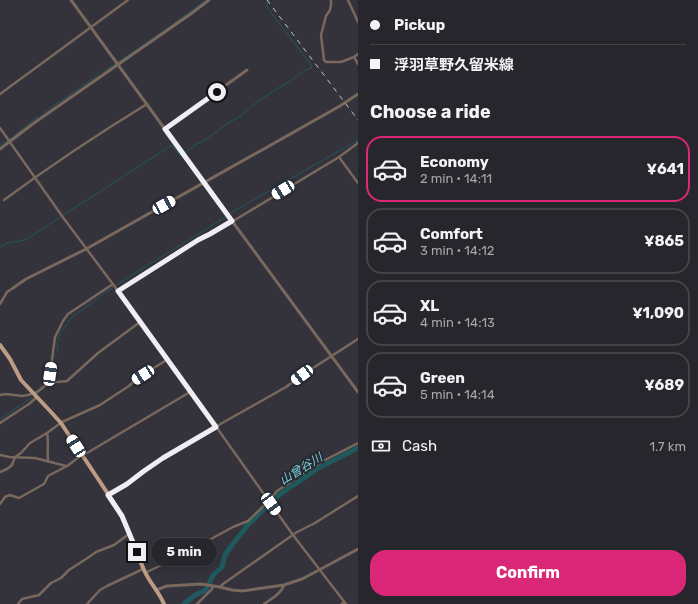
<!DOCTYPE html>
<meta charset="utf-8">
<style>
body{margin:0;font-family:Rubik,"Noto Sans JP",sans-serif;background:#2f2e34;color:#f1f3f6;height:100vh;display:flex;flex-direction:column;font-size:15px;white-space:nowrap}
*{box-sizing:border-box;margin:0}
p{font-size:13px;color:#a4a5a9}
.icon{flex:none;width:22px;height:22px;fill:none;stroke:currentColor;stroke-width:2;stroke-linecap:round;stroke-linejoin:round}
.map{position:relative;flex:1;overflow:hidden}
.drawer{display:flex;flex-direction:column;background:#27262c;width:340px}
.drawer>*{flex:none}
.hud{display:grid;align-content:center;height:88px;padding:0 12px;background:#27262c}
.end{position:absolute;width:18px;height:18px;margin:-9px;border:5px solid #efeef4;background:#111;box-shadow:0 0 0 2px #111}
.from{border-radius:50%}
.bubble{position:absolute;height:28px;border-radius:14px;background:#27262c;box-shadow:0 2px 10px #0003,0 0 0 1px #434348;font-size:13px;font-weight:700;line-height:28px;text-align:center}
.car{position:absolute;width:12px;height:24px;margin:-12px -6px;border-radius:5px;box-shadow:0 0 3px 1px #0007;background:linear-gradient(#fff 24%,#345 0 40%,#fff 0 76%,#345 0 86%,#fff 0)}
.hud b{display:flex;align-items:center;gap:14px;height:38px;font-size:15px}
.hud b+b{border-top:1px solid #434348}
.hud i{width:10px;height:10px;background:#f1f3f6}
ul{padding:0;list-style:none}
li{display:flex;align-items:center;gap:12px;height:66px;margin:0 8px 6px;padding:0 4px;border:2px solid #434348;border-radius:16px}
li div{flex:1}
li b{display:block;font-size:15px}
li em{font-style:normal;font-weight:700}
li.selected{border-color:#db2777}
li>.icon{width:36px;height:36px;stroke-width:1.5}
h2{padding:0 12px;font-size:18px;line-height:48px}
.pay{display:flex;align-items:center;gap:10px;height:44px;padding:0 12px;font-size:15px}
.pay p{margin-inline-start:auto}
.primary-button{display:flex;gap:8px;margin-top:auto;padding:8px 12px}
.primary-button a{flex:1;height:46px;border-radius:16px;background:#db2777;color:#fff;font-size:16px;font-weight:700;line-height:46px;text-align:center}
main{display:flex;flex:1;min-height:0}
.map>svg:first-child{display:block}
</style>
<main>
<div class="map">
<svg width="358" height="604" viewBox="0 0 358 604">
<rect width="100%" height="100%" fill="#34323b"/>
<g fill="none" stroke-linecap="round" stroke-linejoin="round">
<g stroke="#1f595d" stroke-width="1">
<path d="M 118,62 L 158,35 L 206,0"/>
<path d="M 103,72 L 115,64"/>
<path d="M 43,113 L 98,75"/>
<path d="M 0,145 L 10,139 L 38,116"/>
<path d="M 185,153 L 195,145 L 207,139 L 228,123 L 241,116 L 253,105 L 280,87 L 289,82 L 304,71 L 311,68 L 312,66 L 268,9 L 267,3 L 269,0"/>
<path d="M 229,214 L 358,140"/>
<path d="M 0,247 L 7,243 L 25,240 L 172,145 L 180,156 L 181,155"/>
<path d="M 116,285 L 227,216"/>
<path d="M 50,382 L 54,356 L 58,350 L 57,344 L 60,332 L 63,330 L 71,318 L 113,287"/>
<path d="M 37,394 L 45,387"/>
<path d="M 0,419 L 34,396"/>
</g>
<path stroke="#1f595d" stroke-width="5" d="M 184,604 L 195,595 L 204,591 L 207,588 L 213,575 L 222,567 L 225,555 L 232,545 L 248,525 L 276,497 L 320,467 L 358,448"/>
<g stroke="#78685d" stroke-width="2.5">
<path d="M 331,0 L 331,5 L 330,10 L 326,16 L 321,35 L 324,60 L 326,62 L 341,62 L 354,57"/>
<path d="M 348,0 L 358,22"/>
<path d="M 358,54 L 354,57 L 358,64"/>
<path d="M 0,94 L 128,0"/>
<path d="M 0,128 L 62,216 L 118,291 L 168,359 L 293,535 L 346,604"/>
<path d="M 339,157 L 358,183"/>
<path d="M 4,200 C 50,166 98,134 147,104"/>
<path d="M 118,291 L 198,240 L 220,229 L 339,157 L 358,143"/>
<path d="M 0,304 L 7,292 L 13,288"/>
<path d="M 47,383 L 67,381 L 98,353 L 140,322"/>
<path d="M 0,395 L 6,394 L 22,396 L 28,395 L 37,392 L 47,384 L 50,374 L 55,337 L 63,321 L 68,314 L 113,284"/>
<path d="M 0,423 L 29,404 L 37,397"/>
<path d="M 47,433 C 49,443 47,452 48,461"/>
<path d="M 0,455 L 9,457 L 35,458 L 66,466"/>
<path d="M 0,472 L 7,469 L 12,465 L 15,457 L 21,453 L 30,443 L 47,433 L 62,422 L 100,405 L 129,386 L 135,380 L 168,359"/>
<path d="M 109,495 L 127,484 L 144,471 L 163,458 L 224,422 L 286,387 L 302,375 L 358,339"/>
<path d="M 0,504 L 5,497 L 10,495 L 19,498 L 44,484 L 48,476 L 67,466 L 82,455 L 87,453 L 190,392"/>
<path d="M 145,573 L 178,557 L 233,527 L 248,521 L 269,501 L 277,491 L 323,461 L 358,443"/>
<path d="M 220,587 L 223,584 L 297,532 L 315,523 L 358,496"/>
<path d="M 18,604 L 22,599 L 39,595 L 51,583 L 61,578 L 69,570 L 89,557 L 96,552 L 114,545 L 129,534"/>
<path d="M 87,604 L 100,590 L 107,586 L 143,569"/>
<path d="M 197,604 L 212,589 L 213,586"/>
<path d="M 264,604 C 271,599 282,593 284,585"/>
</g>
<g stroke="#78685d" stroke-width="3">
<path d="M 71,0 L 204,183 L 358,392"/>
<path d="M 165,129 L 247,70"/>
<path d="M 0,149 L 34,123 L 192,13 L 209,0"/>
<path d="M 13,288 L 26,279 L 86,249 L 340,106 L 358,94"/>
<path d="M 156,590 L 167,586 L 201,584 L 220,587 L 232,590 L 242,591 L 284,585 L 302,579 L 319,570 L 358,549"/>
<path d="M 342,604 L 344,602"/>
</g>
<path stroke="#bc9c84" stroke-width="4" d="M 0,345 L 10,359 L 21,380 L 51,412 L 61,423 L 118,509 C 129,529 135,551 145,572 C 150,583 159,592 164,604"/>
<path stroke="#c5c4ca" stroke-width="1" stroke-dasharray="5 5" stroke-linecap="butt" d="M 267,0 L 358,120"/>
</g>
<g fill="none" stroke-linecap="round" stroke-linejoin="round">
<path stroke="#efeef4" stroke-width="5" d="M 137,552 L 122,516 L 108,495 L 127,484 L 144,471 L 163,458 L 216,427 L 118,291 L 198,240 L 210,234 L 232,221 L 165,129 L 217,92"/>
</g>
<g text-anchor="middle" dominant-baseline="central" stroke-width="4" stroke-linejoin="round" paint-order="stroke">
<g font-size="12" font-style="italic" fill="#73d0d8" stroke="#2a2831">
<text transform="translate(301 469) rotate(-32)">山曾谷川</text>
</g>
</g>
</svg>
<i class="end from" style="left:217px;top:92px"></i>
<i class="end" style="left:137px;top:552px"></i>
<div class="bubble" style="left:151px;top:538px;width:66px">5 min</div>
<i class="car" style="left:283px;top:190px;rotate:239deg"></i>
<i class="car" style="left:164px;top:205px;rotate:61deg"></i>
<i class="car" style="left:50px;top:374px;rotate:8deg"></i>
<i class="car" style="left:143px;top:375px;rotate:237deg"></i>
<i class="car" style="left:302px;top:375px;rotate:233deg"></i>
<i class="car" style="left:76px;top:446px;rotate:327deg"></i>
<i class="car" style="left:271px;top:504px;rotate:144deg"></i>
</div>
<section class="drawer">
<div class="hud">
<b><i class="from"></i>Pickup</b>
<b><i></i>浮羽草野久留米線</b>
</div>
<h2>Choose a ride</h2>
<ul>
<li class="selected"><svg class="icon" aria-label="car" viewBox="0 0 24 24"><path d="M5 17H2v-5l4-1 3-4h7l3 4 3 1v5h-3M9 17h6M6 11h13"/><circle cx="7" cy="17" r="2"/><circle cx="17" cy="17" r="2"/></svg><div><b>Economy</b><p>2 min · 14:11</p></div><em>¥641</em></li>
<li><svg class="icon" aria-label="car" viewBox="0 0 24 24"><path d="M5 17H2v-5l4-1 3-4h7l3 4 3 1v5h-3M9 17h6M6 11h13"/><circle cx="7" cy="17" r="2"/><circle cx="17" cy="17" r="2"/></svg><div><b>Comfort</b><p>3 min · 14:12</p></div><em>¥865</em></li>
<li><svg class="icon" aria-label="car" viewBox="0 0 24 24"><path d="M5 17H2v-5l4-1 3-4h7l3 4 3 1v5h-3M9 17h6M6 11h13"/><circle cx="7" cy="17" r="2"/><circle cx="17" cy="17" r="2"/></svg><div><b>XL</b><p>4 min · 14:13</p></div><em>¥1,090</em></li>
<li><svg class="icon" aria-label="car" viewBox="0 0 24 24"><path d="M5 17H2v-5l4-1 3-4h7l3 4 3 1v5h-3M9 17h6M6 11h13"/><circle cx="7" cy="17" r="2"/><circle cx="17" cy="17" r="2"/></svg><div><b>Green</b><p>5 min · 14:14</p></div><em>¥689</em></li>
</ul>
<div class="pay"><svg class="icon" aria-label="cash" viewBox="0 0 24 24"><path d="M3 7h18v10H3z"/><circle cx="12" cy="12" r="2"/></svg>Cash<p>1.7 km</p></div>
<div class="primary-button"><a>Confirm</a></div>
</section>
</main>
